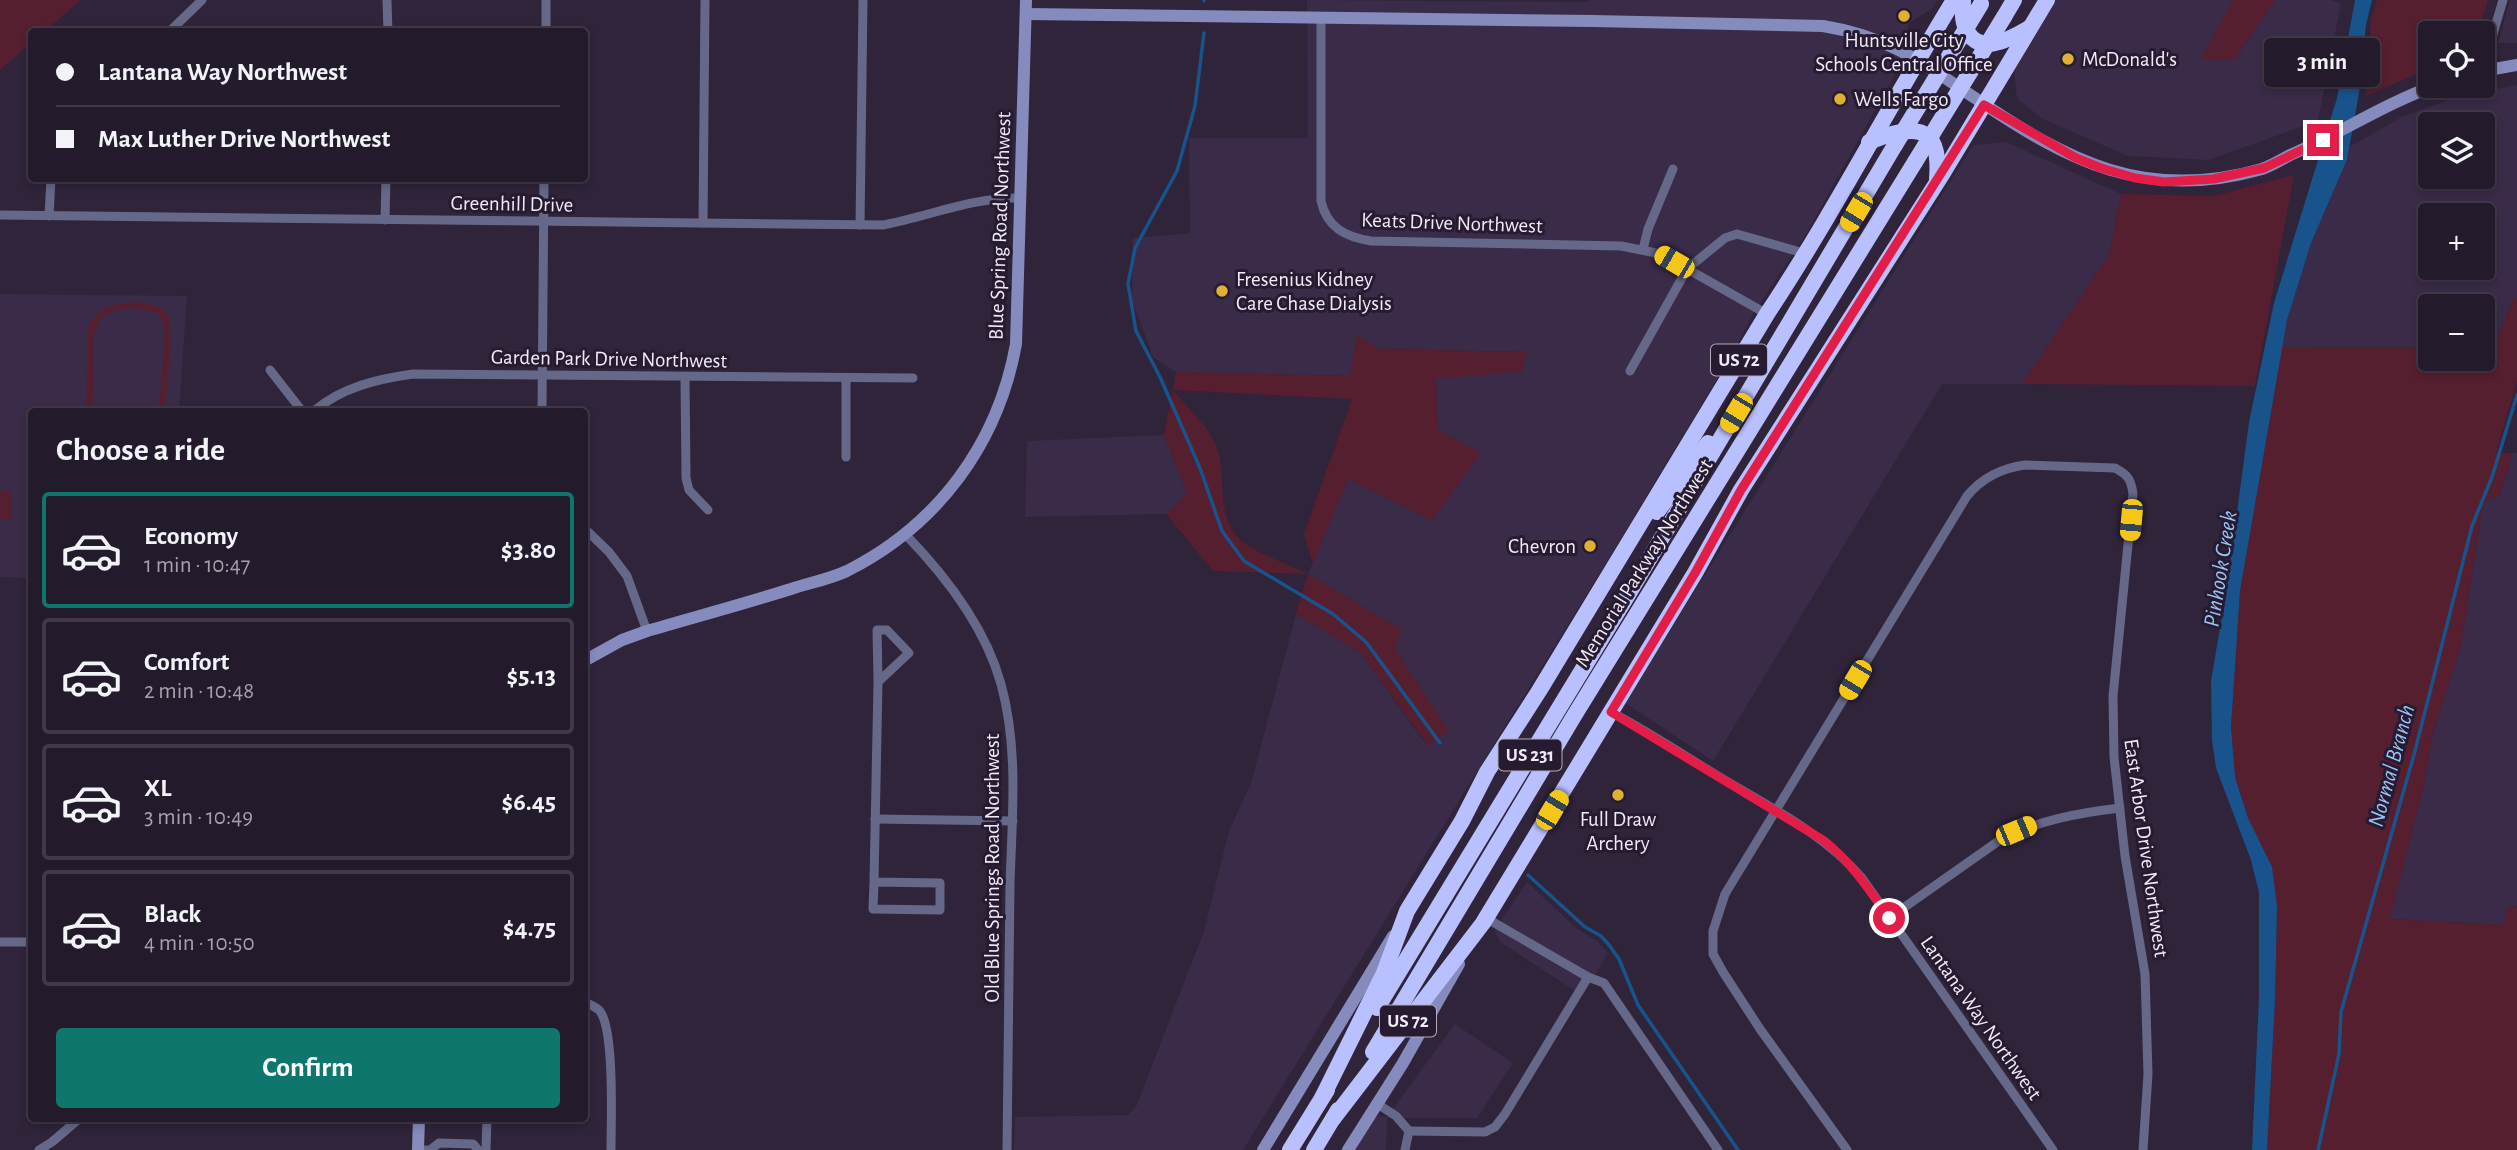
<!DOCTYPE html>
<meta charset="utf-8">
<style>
body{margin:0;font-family:"Alegreya Sans",sans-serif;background:#2b2434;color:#f1f3f6;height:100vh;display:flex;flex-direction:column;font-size:26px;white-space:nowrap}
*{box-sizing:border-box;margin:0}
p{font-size:23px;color:#a3a1a9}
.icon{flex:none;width:38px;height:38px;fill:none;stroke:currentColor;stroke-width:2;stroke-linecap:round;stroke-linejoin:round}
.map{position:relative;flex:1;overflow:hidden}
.drawer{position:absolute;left:28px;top:408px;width:560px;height:714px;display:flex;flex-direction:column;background:#231b2c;border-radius:7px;box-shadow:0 4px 10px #0003,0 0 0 2px #403948}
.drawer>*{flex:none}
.hud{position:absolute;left:28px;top:28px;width:560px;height:154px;border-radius:7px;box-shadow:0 4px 10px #0003,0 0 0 2px #403948;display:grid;align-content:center;height:154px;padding:0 28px;background:#231b2c}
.fabs{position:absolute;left:2418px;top:21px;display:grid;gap:14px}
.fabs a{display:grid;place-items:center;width:77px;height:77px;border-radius:7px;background:#231b2c;box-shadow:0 4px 10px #0003,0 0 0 2px #403948;font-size:35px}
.end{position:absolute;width:32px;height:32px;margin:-16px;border:9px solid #e11d48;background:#fff;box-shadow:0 0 0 4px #fff}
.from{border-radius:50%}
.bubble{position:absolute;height:49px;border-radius:7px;background:#231b2c;box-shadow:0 4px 10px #0003,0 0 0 2px #403948;font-size:23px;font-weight:700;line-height:49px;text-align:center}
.car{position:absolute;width:21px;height:42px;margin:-21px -10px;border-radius:9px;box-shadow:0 0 5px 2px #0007;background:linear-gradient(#f5c518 24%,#345 0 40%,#f5c518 0 76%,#345 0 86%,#f5c518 0)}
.hud b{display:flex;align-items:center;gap:24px;height:66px;font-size:26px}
.hud b+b{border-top:2px solid #403948}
.hud i{width:18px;height:18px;background:#f1f3f6}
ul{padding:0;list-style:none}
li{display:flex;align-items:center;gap:21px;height:116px;margin:0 14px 10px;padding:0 14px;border:4px solid #403948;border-radius:7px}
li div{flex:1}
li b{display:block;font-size:26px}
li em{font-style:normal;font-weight:700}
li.active{border-color:#0f766e}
li>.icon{width:63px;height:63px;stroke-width:1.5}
h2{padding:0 28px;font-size:32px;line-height:84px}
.button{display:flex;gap:14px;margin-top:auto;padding:14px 28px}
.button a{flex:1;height:80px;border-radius:7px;background:#0f766e;color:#fff;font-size:28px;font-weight:700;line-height:80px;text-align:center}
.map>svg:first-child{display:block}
</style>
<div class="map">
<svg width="2517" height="1150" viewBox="0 0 2517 1150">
<rect width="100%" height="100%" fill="#2f243a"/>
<g fill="#3a2b48" fill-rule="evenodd">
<path d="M 1307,0 L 1589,2 L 1589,0 L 1938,0 L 1933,8 L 1909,23 L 1900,65 L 1807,233 L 1752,316 L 1735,349 L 1608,560 L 1243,1150 L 1014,1150 L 1015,1117 L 1128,1115 L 1136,1107 L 1204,931 L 1229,831 L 1251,783 L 1296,614 L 1361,653 L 1427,746 L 1395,648 L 1401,630 L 1308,574 L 1348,479 L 1438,430 L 1436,378 L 1522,371 L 1526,352 L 1379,349 L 1357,335 L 1351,376 L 1176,372 L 1153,357 L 1132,300 L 1133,238 L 1190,233 L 1189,138 L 1308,138 Z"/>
<path d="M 2054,0 L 2233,0 L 2202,59 L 2235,59 L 2275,0 L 2331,0 L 2341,3 L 2318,121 L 2208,160 L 2128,156 L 2043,119 L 2017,99 L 2014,69 Z"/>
<path d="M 2510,0 L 2517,0 L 2517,43 L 2498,43 Z"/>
<path d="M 2517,85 L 2517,298 L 2514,298 L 2494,346 L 2483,346 L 2483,306 L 2431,306 L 2431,347 L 2282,348 L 2287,320 L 2311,243 L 2347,161 L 2349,147 L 2402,117 L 2453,98 ZM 2431,124 L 2483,124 L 2483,177 L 2431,177 ZM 2431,215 L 2483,215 L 2483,268 L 2431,268 Z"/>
<path d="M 2006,142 L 2121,194 L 2110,253 L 2022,384 L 1942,384 L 1713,761 L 1625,703 L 1973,145 Z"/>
<path d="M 0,294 L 187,296 L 179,411 L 32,411 L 31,578 L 0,577 Z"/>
<path d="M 1164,435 L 1187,493 L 1166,514 L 1025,517 L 1027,441 Z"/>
<path d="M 2513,453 L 2517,453 L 2517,906 L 2508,908 L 2504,925 L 2389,919 L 2423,789 L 2433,734 L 2461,646 L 2483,503 L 2500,495 Z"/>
<path d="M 1527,882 L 1575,927 L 1598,942 L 1608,953 L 1583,996 L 1500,942 L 1494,931 Z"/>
<path d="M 1455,1024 L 1513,1063 L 1477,1118 L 1387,1118 L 1386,1150 L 1355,1150 L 1375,1116 L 1387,1117 Z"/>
</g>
<g fill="#551f2f">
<path d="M 0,0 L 81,0 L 45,31 L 32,32 L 31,43 L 0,70 Z"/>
<path d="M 2233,0 L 2275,0 L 2235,59 L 2201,59 Z"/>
<path d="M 2377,0 L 2488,0 L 2478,33 L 2431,33 L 2431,68 L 2366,96 L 2371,19 Z"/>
<path d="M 2294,175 L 2255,386 L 2022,384 L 2110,253 L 2121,194 L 2214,196 Z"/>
<path d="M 2514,298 L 2517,298 L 2517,382 L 2496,453 L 2513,453 L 2500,495 L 2483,503 L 2461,646 L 2433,734 L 2423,789 L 2390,919 L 2503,925 L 2508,908 L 2517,906 L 2517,1150 L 2267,1150 L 2275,1001 L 2277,906 L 2235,777 L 2231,727 L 2240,591 L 2282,348 L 2431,347 L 2431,359 L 2483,359 L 2483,346 L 2494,346 Z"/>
<path d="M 125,303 C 138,302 157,302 166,313 C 176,325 166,393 165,411 L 159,411 L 165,335 L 164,323 L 157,312 L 131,308 L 115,310 L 102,318 L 97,324 L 94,337 L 93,411 L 86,411 L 88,326 C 97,310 108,306 125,303 Z"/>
<path d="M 1357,335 L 1379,349 L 1527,352 L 1523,371 L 1436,379 L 1438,430 L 1481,453 L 1432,521 L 1348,479 L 1313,564 L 1304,534 L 1352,399 L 1173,390 C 1187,407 1207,425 1216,445 C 1227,473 1216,509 1235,534 C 1250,553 1288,563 1310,575 C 1341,593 1371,612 1402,630 L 1395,648 L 1449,731 L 1428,746 L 1361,653 L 1296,614 L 1308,574 L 1213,571 L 1166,514 L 1187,493 L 1164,435 L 1176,372 L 1350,376 Z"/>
<path d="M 0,491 L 11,492 L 12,520 L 0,520 Z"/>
</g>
<path fill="#18538c" d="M 2355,0 L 2372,0 L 2366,25 L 2359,93 L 2347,160 L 2311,243 L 2287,320 L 2240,591 L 2231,727 L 2235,777 L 2248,818 L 2272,867 L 2277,906 L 2275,1001 L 2267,1150 L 2252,1150 L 2259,997 L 2259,892 L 2251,860 L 2216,768 L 2212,740 L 2211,681 L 2227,587 L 2249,422 L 2274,303 L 2337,98 Z"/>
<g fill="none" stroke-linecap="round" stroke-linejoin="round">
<g stroke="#18538c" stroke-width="3.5">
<path d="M 1204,0 L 1204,1"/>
<path d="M 1204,33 L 1195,106 L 1177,171 L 1135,248 L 1128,284 L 1136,331 L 1160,377 L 1200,468 L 1222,531 L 1244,561 L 1333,614 L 1366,642 L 1440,743"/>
<path d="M 1528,875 L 1585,927 L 1601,936 L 1609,945 L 1619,959 L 1638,1005 L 1738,1150"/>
<path d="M 2318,1150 L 2339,1054 L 2341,1012 L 2415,751 L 2472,526 L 2492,477 L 2517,395"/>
</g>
<g stroke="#656888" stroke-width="9">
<path d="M 387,0 L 388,32"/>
<path d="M 1321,18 L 1321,201 C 1327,228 1346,237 1371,241 L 1621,246 L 1661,254 L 1767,314"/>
<path d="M 169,32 L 202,0"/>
<path d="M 546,32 L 546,0"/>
<path d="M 2483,68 L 2503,0"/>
<path d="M 0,215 L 883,225 C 930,216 973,197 1021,198"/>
<path d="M 49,216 L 51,178"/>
<path d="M 385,220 L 386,178"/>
<path d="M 703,223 L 705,0"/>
<path d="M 860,225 L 863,0"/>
<path d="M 1643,249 L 1648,229 L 1673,169"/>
<path d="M 270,370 L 302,411"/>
<path d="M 1630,371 L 1687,269 L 1725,238 L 1737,234 L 1807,254"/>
<path d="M 685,377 L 686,478 L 689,490 L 708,510"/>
<path d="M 846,378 L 846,457"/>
<path d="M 314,411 C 342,387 378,379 413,374 L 913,378"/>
<path d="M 542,411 L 544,178"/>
<path d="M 584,528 L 609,552 L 627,576 L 647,631"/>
<path d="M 904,533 C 945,575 985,626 1001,684 C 1019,749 1012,818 1010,884 C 1009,973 1008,1061 1007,1150"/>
<path d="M 1611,712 C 1647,731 1682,754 1718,776 C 1768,806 1823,833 1862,878 L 2053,1150"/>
<path d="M 875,819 L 1013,821"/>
<path d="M 874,882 L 940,883 L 940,910 L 873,909 L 874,882 L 878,682 L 877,630 L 887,630 L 909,653 L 878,682"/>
<path d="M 1486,918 L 1588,977 L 1604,983 L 1718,1150"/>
<path d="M 1889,918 L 2000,840 C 2039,820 2078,813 2120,808"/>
<path d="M 0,942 L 32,942"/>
<path d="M 584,1002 C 589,1004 595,1007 599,1010 C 615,1027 611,1124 611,1150"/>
<path d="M 1376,1103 L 1396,1116 L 1409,1131"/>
<path d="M 1409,1131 L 1485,1132 L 1495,1127 L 1505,1114 L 1588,977"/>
<path d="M 39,1150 L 52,1142 L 80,1118"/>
<path d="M 418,1150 L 430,1150 L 439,1143 L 473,1144 L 478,1150"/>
<path d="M 486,1150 L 487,1118"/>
<path d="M 1405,1150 L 1409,1131"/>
<path d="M 1847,1150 L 1760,1029 L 1723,972 L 1713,954 L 1713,931 L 1725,894 L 1967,496 C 1982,478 2002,468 2025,465 L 2115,468 C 2128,475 2131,479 2133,494 L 2113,696 L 2114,757 L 2125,856 L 2145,974 L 2148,1074 L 2143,1150"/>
</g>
<g stroke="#868bbd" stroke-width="12">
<path d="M 1026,14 L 1593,21 L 1823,26 C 1890,37 1921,62 1975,98 C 2069,162 2146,202 2262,169 C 2271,166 2281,160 2290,155 C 2339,134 2384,104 2434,86"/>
<path d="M 2483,71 L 2517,65"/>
<path d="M 584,661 L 622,640 L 647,631 C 695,617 743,604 791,589 C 809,583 830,579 847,571 C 938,525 998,444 1016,344 L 1026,0"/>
<path d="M 418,1150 L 419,1118"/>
<path d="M 1263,1150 L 1393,936"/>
<path d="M 1348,1150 L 1403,1063 L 1459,964"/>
</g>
<g stroke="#b9c0ff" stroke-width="16">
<path d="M 1963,0 C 1963,7 1962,16 1964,23 C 1974,59 2009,40 2029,28"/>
<path d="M 2004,17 L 2014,0"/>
<path d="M 1869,142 C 1911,125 1942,121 1937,179"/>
<path d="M 1657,512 L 1708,443"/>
<path d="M 1377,1008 L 1629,593 L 1895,145"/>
<path d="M 1373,1052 L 1574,716 L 1915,162"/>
<path d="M 1323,1096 L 1384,973 L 1407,911 L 1462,821 L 1487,772 L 1539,691 L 1767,314 C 1834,213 1890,104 1954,0"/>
<path d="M 1333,1119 L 1483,923 L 1695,573 L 1741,490 L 1943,173 L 2047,0"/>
<path d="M 1290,1150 L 1327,1090"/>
<path d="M 1314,1150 L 1338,1110"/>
</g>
<g stroke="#b9c0ff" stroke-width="16">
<path d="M 1895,145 L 1981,4"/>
<path d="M 1915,162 L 2004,17"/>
</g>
</g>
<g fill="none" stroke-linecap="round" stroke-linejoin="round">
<path stroke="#e11d48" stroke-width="9" d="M 1889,918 C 1869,889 1851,862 1823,840 L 1611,712 L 1695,573 L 1741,490 L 1984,105 L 2076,158 L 2101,168 L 2135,178 L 2164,182 L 2213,179 L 2264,168 L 2323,140"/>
</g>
<g fill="#deb133" stroke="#261b30" stroke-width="2.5">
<circle cx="1904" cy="16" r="7"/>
<circle cx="2068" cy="59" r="7"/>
<circle cx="1840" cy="99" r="7"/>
<circle cx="1222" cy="291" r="7"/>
<circle cx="1590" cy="546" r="7"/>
<circle cx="1618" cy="795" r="7"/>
</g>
<g text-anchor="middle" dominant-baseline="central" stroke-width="6" stroke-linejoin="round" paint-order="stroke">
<g fill="#261b30" stroke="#b3abbb" stroke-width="2">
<rect x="1711" y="344.5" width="56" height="31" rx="5"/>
<rect x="1498.5" y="739.5" width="63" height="31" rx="5"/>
<rect x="1380" y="1005.5" width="56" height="31" rx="5"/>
</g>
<g font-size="19" font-weight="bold" fill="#f0e9f7">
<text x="1739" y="360">US 72</text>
<text x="1530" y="755">US 231</text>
<text x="1408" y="1021">US 72</text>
</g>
<g font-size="21" fill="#f0e9f7" stroke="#261b30" text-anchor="start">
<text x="1904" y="40" text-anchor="middle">Huntsville City<tspan x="1904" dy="24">Schools Central Office</tspan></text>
<text x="2082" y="59">McDonald's</text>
<text x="1854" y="99">Wells Fargo</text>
<text x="1236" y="279">Fresenius Kidney<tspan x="1236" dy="24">Care Chase Dialysis</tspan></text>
<text x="1576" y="546" text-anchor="end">Chevron</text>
<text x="1618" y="819" text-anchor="middle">Full Draw<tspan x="1618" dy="24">Archery</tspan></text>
</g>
<g font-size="21" fill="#f0e9f7" stroke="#261b30">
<text transform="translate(512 204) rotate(1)">Greenhill Drive</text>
<text transform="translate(1452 223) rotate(2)">Keats Drive Northwest</text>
<text transform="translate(1000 226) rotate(-88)">Blue Spring Road Northwest</text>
<text transform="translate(609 359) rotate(1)">Garden Park Drive Northwest</text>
<text transform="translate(1644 563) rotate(-58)">Memorial Parkway Northwest</text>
<text transform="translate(2146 848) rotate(82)">East Arbor Drive Northwest</text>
<text transform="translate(992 868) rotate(-90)">Old Blue Springs Road Northwest</text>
<text transform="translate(1981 1018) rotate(55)">Lantana Way Northwest</text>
</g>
<g font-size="23" font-style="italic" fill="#97c4f5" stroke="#261b30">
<text transform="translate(2221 569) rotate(-81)">Pinhook Creek</text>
<text transform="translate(2392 766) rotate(-75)">Normal Branch</text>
</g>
</g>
</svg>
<div class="fabs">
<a><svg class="icon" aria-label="locate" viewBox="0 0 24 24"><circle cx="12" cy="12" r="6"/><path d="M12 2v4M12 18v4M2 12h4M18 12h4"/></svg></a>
<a><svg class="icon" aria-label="layers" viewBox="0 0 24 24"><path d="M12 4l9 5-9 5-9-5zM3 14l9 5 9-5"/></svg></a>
<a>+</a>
<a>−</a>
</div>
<i class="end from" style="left:1889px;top:918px"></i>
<i class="end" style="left:2323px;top:140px"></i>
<div class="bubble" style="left:2264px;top:38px;width:116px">3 min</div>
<i class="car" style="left:1856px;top:212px;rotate:211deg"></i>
<i class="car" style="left:1674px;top:262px;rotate:300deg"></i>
<i class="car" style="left:1736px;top:413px;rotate:211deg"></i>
<i class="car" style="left:2131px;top:520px;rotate:185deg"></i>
<i class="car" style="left:1855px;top:680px;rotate:211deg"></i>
<i class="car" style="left:1552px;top:810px;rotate:31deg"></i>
<i class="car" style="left:2016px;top:831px;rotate:67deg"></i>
<div class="hud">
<b><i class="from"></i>Lantana Way Northwest</b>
<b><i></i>Max Luther Drive Northwest</b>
</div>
<section class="drawer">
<h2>Choose a ride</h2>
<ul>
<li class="active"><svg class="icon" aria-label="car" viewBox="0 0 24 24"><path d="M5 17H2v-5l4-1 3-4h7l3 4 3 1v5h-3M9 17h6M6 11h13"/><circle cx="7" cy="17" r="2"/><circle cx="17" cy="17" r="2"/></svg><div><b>Economy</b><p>1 min · 10:47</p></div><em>$3.80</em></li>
<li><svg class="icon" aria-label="car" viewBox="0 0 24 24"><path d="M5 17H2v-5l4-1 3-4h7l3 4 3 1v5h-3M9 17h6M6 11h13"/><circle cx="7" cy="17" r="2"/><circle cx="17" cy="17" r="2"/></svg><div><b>Comfort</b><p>2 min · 10:48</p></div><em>$5.13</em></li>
<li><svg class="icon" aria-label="car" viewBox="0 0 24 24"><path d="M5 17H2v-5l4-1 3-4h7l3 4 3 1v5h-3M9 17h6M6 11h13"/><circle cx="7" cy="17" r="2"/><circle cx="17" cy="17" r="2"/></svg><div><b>XL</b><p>3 min · 10:49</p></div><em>$6.45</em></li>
<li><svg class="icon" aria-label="car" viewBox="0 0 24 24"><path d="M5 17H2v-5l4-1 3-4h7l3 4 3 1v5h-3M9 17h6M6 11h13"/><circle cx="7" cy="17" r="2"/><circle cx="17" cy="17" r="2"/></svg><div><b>Black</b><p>4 min · 10:50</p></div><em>$4.75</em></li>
</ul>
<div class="button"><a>Confirm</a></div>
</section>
</div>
